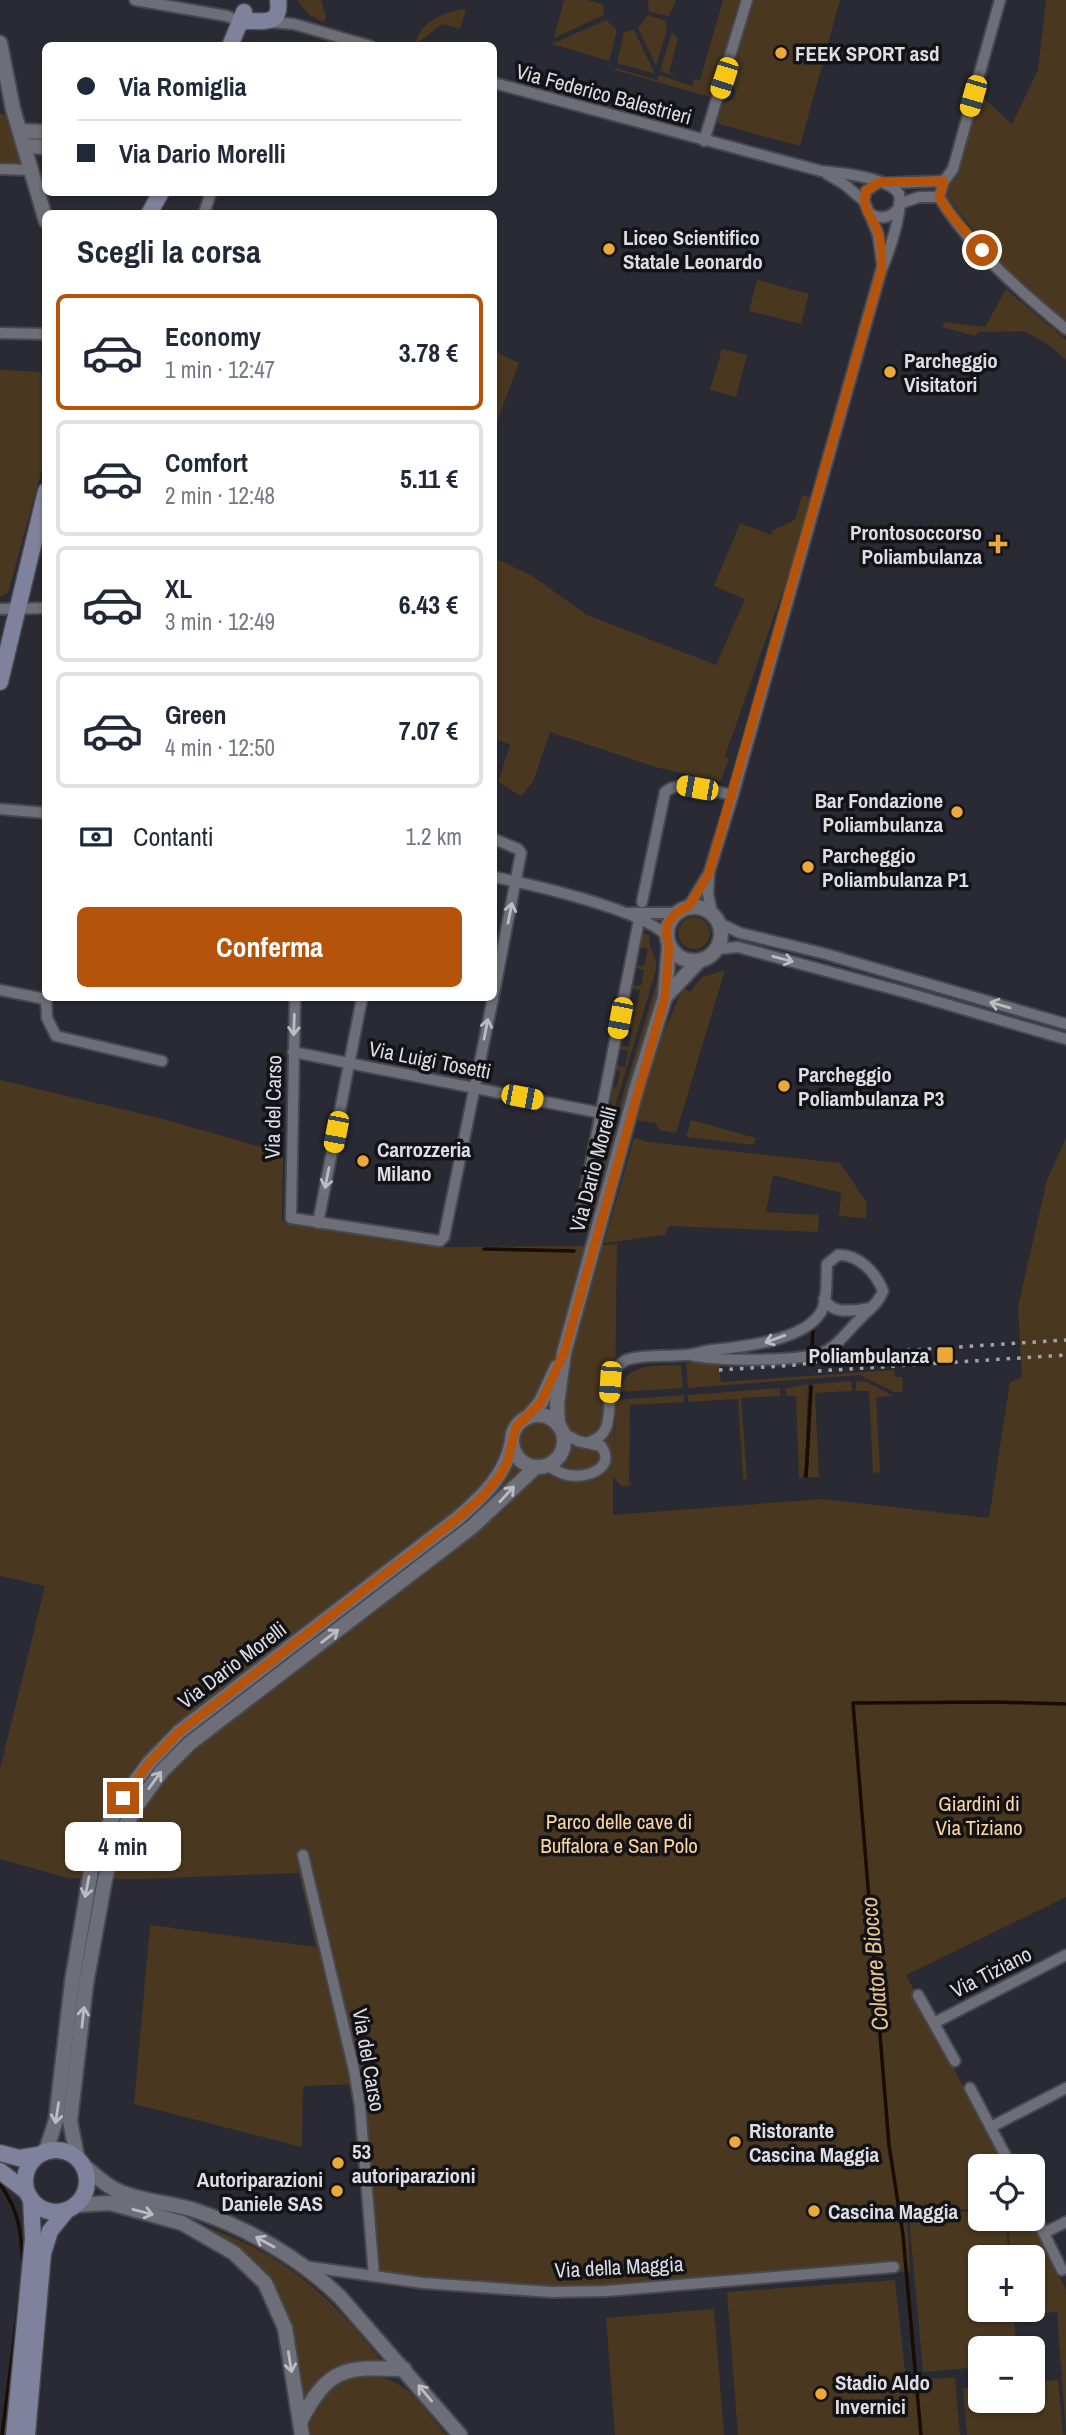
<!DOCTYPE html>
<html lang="it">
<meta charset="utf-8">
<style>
body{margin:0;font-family:"Archivo Narrow",sans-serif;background:#f6f6f7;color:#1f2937;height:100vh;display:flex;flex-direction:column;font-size:26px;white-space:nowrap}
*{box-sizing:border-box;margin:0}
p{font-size:23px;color:#747a83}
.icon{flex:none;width:38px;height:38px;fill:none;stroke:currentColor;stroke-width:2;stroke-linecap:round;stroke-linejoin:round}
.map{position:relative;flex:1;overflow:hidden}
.details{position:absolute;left:42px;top:210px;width:455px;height:791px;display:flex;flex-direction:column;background:#fff;border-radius:10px;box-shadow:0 2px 5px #0004}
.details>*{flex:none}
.top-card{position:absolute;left:42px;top:42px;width:455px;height:154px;border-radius:10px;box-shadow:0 2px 5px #0004;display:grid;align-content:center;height:154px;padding:0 35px;background:#fff}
.buttons{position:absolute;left:968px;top:2154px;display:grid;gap:14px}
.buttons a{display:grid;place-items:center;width:77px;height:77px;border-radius:10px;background:#fff;box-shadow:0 2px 5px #0004;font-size:35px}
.end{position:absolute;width:32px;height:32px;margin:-16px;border:9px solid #b45309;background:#fff;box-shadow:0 0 0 4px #fff}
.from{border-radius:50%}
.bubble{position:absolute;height:49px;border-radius:10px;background:#fff;box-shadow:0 2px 5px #0004;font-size:23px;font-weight:700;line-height:49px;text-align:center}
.car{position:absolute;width:21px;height:42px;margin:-21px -10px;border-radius:9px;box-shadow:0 0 5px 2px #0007;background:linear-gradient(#f5c518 24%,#345 0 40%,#f5c518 0 76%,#345 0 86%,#f5c518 0)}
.top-card b{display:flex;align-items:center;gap:24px;height:66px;font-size:26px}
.top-card b+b{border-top:2px solid #e0e1e3}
.top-card i{width:18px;height:18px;background:#1f2937}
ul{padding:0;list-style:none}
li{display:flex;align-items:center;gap:21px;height:116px;margin:0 14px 10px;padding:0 21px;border:4px solid #e0e1e3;border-radius:10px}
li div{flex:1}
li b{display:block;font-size:26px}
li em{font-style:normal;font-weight:700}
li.selected{border-color:#b45309}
li>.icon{width:63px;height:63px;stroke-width:1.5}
h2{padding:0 35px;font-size:32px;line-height:84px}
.pay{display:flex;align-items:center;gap:18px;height:77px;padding:0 35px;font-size:26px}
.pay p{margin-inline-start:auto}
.cta{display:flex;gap:14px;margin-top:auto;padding:14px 35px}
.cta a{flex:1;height:80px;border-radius:10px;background:#b45309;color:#fff;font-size:28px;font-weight:700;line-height:80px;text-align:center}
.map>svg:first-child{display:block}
</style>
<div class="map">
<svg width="1066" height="2435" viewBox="0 0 1066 2435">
<rect width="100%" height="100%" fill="#292a33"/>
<g fill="#49381f">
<path d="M 297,0 L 321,0 L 326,16 L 324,22 L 309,15 Z"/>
<path d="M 564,0 L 587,0 L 603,4 L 604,15 L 554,38 Z"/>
<path d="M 648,0 L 676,0 L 669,16 L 649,12 Z"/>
<path d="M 723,0 L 742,0 L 714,98 L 615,70 L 615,68 L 657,80 L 659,75 L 692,86 L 694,79 L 700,80 Z"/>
<path d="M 752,0 L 840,0 L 800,146 L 719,124 L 718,120 L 722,104 L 733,99 L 736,92 L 730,81 Z"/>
<path d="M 1046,0 L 1066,0 L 1066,324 L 1017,284 L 946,196 L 949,182 L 961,165 L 979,94 L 1012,124 L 1038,70 Z"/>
<path d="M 466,9 L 460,29 L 442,24 L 419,42 L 416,42 C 421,21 446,11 466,9 Z"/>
<path d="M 648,15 L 666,21 L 667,29 L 656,66 L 638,28 Z"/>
<path d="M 606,20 L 617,30 L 609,61 L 552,44 Z"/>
<path d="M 634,30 L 655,74 L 617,63 L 624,32 Z"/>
<path d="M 672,32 L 678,39 L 669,72 L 679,77 L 660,71 Z"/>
<path d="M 0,113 L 8,116 L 21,166 L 0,166 Z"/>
<path d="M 757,280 L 809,294 L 801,324 L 749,311 Z"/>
<path d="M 1006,289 L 1066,340 L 1066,360 L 1049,345 L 1024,331 L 979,332 L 975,336 L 942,327 L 944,322 L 985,327 Z"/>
<path d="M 722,349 L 747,355 L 736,397 L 710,390 Z"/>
<path d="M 494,351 L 519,363 L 494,429 Z"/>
<path d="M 0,370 L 46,372 L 45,458 L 8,593 L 0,597 Z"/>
<path d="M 802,495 L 815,499 L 725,756 L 729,759 L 720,782 L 656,767 L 550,732 L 533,782 L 521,796 L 498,782 L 510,745 L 494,738 L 494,558 L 531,575 L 587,615 L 716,665 L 745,599 L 714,586 L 740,523 L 771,535 L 772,531 L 795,520 Z"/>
<circle cx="694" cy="933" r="16"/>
<path d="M 642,933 L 649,935 L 650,946 L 656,961 L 656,970 L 616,1103 L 618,1116 L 610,1114 L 612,1103 L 610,1102 L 613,1087 L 617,1087 L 620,1071 L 616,1070 L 617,1066 L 625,1067 L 628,1051 L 620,1049 L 621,1046 L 629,1047 L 632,1028 L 625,1025 L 626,1020 L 633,1021 L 635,1012 L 628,1010 L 628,1005 L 637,1006 L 640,990 L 632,988 L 632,985 L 641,986 L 644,970 L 636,968 L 636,965 L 644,966 L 648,949 L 640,947 Z"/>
<path d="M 725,970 L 676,1133 L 659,1130 L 656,1123 L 636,1120 L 661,1038 L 683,988 L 690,992 L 702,977 Z"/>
<path d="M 662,977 L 651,1024 L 623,1116 L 620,1104 L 658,978 Z"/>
<path d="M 0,1080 L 159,1118 L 283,1153 L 282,1220 L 292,1225 L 442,1247 L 584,1246 C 590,1223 603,1138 620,1128 L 588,1246 L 617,1244 L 614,1459 L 616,1400 L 684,1395 L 684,1402 L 630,1405 L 629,1483 L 634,1483 L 627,1486 L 621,1486 L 613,1476 L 613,1515 L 822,1499 L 989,1518 L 1010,1382 L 1022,1377 L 1018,1307 L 1047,1180 L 1066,1138 L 1066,1897 L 906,1975 L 1004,2166 L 980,2166 L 980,2208 L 907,2214 L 910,2271 L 892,2273 L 891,2262 L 588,2287 L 514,2287 L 371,2272 L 360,2084 L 303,2086 L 302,2147 L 134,2104 L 150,1925 L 316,1947 L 299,1873 L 138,1879 L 68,1878 L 0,1859 L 0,1769 L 45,1586 L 0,1576 Z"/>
<path d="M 691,1120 L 756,1138 L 754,1145 L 686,1137 Z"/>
<path d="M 634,1138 L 648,1142 L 840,1163 L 867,1203 L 866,1218 L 839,1216 L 841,1193 L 773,1175 L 766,1212 L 819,1215 L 818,1232 L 669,1226 L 665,1235 L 604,1243 Z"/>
<path d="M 695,1362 L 719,1365 L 721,1382 L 894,1370 L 895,1377 L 902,1377 L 903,1392 L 894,1392 L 860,1375 L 688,1388 L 686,1363 Z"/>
<path d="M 681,1365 L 683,1388 L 620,1392 C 624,1362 658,1366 681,1365 Z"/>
<path d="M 851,1381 L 852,1391 L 815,1393 L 819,1477 L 808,1477 L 813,1384 Z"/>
<path d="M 856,1381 L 867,1382 L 893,1396 L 876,1397 L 880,1472 L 873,1473 L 869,1391 L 856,1391 Z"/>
<path d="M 808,1384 L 805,1469 L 802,1477 L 799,1478 L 796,1396 L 786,1396 L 786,1388 Z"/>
<path d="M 780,1388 L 780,1396 L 741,1398 L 747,1479 L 743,1479 L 738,1399 L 688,1402 L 688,1395 Z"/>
<path d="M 980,2210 L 980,2219 L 1005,2219 L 1009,2257 L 980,2258 L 980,2310 L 1013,2310 L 1017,2348 L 980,2348 L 980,2367 L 923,2372 L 909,2217 Z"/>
<path d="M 1007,2219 L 1030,2219 L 1066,2290 L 1066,2435 L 1057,2312 L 1017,2315 L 1017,2310 L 1032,2310 L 1032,2258 L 1011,2257 Z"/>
<path d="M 209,2228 C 287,2256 335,2300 384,2364 C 339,2359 336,2373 305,2401 C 296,2343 290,2282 236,2247 C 227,2241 217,2236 207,2231 Z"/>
<path d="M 895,2280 L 906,2379 L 955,2378 L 960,2435 L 738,2435 L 727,2292 Z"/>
<path d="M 714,2309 L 724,2435 L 615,2435 L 606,2318 Z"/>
<path d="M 369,2375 C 410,2380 421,2405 446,2435 L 311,2435 C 305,2398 339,2379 369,2375 Z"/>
<path d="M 1058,2380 L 1063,2435 L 967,2435 L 963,2388 L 980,2387 L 980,2401 L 1032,2401 L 1033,2382 Z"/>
</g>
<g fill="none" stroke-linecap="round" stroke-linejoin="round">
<g stroke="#190c00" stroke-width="3.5">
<path d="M 484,1249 L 574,1251"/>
<path d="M 812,1347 L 813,1329"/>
<path d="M 806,1476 L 811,1387"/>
<path d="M 0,2184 C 20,2212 21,2233 23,2266"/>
<path d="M 2,2435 L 20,2295"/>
<path d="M 921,2435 L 903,2235 L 889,2145 L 853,1703 L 996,1702 L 1066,1704"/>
</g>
<defs>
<g id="minor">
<path d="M 135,0 L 227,16 L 241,22"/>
<path d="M 1000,0 L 953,169 L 944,181 L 939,197 C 971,249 1020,291 1066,329"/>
<path d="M 269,22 L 294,24 L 370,46"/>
<path d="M 494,83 L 821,171 C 841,173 888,177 899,194 C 903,213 889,252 881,271 L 733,795 L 709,873 L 689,906"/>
<path d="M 704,141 L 747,0"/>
<path d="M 0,169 L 31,170"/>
<path d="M 827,174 L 844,184 L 864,201"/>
<path d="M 879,182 L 866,191 L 864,201 L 878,234 L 882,263"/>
<path d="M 888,183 L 944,181"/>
<path d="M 899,204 L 919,197 L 939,197"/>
<path d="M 868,212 C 878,220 889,219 898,209"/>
<path d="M 204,214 L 211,192"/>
<path d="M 0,333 L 46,334"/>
<path d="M 0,609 L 46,608"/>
<path d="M 0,809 L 46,813"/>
<path d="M 494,839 L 518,849 L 521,853 L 494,993"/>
<path d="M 709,876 L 708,894 L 712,913"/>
<path d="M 494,877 C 534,885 639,909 666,935"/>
<path d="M 642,902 L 665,792 C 680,778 714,792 733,795"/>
<path d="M 627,913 L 676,913"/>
<path d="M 719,923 L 740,933 L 822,953 L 1066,1024"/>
<path d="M 717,949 L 738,947 L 908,993 L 1066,1039"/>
<path d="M 0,990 L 45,999"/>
<path d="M 46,998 L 47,1018 L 56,1036 L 162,1061"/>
<path d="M 295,998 L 291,1218 L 440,1241 L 444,1237 L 493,998"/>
<path d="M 293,1052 L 601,1113"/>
<path d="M 318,1223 L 362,998"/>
<path d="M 579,1223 L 639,920"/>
<path d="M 824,1299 C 834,1316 853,1310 871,1308"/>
<path d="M 589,1442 C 627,1431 593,1379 626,1360 C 645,1354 666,1357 685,1355 C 694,1355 703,1351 712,1350 C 741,1347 804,1341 821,1312 C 828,1299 826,1278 827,1264 L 838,1255 C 859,1254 876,1273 883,1291 C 879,1303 867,1311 859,1320 C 849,1329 840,1343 828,1350 C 806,1363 716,1361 690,1355"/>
<path d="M 547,1465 C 553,1469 561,1474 568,1475 C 586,1479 617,1468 601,1446 L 578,1441 L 563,1433"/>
<path d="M 303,1855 L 354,2070 L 360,2106 L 374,2276"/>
<path d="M 918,1995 L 955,2061"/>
<path d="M 934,2023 L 1066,1955"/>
<path d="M 970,2088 L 1011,2166"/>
<path d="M 991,2127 L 1066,2088"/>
<path d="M 1032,2209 L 1062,2270"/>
<path d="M 1044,2233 L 1066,2222"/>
<path d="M 303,2266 L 423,2283 L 551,2292 L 606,2291 L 894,2267"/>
</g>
<g id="tertiary">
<path d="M 0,43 L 13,109 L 46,221"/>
<path d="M 20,131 L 46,132"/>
<path d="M 24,146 L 46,147"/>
<circle cx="694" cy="934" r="27"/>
<path d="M 665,997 L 699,961"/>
<circle cx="538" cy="1441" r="26"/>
<path d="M 528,1417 L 541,1402 L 557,1367"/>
<path d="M 558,1425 L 557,1404 L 564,1353 L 637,1087 L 665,997 L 669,946"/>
<path d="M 46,2151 L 56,2120 L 72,1982 L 91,1871 L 102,1837 L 123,1798 L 149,1763 L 179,1732 L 458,1518 C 483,1496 506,1475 512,1441"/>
<path d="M 77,2157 L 70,2121 L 86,1984 L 105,1879 L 114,1846 L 137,1805 L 162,1771 L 190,1743 L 472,1527 L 536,1467"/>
<path d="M 84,2166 C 93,2173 103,2183 114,2189 C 139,2202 171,2202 197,2211 C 249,2229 301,2259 340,2297 L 460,2435"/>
<path d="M 76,2205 L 110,2203 L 182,2223 L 234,2253 L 265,2283 L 285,2328 L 302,2435"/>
<path d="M 300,2422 C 329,2366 345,2367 404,2369"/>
</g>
<g id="secondary">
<path d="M 241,22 C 257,18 282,30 278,0"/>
<path d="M 230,46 L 244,12"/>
<path d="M 149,214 L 161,192"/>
<path d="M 0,682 L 46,491"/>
<circle cx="56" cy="2181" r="31"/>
<path d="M 0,2153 L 19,2158 L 38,2155"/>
<path d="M 0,2171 L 26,2191"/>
<path d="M 14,2435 L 33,2239 L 31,2199"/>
<path d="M 27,2435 L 43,2253 L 50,2231 L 67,2210"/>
</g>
</defs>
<use href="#minor" stroke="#47474e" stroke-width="14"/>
<use href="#tertiary" stroke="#47474e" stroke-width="18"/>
<use href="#secondary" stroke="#47474e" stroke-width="19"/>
<use href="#minor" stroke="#6e6e79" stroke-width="10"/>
<use href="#tertiary" stroke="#6e6e79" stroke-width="14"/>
<use href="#secondary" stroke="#80819c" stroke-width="16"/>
<g stroke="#a2a3aa" stroke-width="3.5" stroke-dasharray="3.5 7" stroke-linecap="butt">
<path d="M 719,1370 L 797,1365 L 881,1352 L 1066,1340"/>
<path d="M 818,1371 L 1066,1355"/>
</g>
</g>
<defs><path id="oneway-shaft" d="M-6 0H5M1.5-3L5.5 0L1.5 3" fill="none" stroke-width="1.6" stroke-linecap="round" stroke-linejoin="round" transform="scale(1.75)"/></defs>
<g stroke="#bcbcc3">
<use href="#oneway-shaft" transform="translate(510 913) rotate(-79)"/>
<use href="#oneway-shaft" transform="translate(783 959) rotate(15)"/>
<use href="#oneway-shaft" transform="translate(1000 1005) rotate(-164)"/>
<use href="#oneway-shaft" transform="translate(294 1025) rotate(92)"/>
<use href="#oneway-shaft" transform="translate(486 1029) rotate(-79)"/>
<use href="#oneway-shaft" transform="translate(327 1178) rotate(101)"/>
<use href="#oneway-shaft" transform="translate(775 1339) rotate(160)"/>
<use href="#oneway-shaft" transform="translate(507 1494) rotate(-47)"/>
<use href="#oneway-shaft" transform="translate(330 1636) rotate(-37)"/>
<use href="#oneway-shaft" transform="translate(155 1780) rotate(-54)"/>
<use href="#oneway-shaft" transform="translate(87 1887) rotate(101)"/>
<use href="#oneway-shaft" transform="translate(83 2017) rotate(-84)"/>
<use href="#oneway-shaft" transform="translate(57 2113) rotate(99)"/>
<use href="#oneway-shaft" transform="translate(143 2212) rotate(15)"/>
<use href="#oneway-shaft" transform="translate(265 2242) rotate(-151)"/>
<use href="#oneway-shaft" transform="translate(290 2362) rotate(81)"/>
<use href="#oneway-shaft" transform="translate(425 2393) rotate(-130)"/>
</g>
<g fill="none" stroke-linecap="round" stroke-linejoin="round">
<path stroke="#b45309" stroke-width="9" d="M 123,1798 L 149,1763 L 179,1732 L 458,1518 L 482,1497 L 498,1478 L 507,1463 L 516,1427 L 541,1402 L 564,1353 L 665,997 L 669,946 L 666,935 L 668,923 L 676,913 L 689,906 L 709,873 L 881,271 C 882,258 882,245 878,232 C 873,218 860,207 866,191 L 879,182 L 944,181 L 939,197 L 950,214 L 982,250"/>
</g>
<g fill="#eca93a" stroke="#131317" stroke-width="2.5">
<circle cx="781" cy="53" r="7"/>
<circle cx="609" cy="249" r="7"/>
<circle cx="890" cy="372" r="7"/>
<path d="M994.5 533.5h7v7h7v7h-7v7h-7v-7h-7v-7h7z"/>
<circle cx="957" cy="812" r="7"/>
<circle cx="808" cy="867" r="7"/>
<circle cx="784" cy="1086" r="7"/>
<circle cx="363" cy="1161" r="7"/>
<rect x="936" y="1346" width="18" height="18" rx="3.5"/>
<circle cx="735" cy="2142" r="7"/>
<circle cx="338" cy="2163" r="7"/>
<circle cx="337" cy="2191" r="7"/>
<circle cx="814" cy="2211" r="7"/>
<circle cx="821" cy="2394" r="7"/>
</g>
<g text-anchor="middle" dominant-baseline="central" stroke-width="7" stroke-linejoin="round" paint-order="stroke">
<g font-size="21" font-weight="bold" fill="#dddde3" stroke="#131317" text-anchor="start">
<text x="795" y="53">FEEK SPORT asd</text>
<text x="623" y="237">Liceo Scientifico<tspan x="623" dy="24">Statale Leonardo</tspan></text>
<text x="904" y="360">Parcheggio<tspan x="904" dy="24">Visitatori</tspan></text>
<text x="982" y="532" text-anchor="end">Prontosoccorso<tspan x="982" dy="24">Poliambulanza</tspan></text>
<text x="943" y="800" text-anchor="end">Bar Fondazione<tspan x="943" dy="24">Poliambulanza</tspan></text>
<text x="822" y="855">Parcheggio<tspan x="822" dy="24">Poliambulanza P1</tspan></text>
<text x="798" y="1074">Parcheggio<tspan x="798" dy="24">Poliambulanza P3</tspan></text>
<text x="377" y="1149">Carrozzeria<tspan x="377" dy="24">Milano</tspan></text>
<text x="929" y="1355" text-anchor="end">Poliambulanza</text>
<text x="749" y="2130">Ristorante<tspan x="749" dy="24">Cascina Maggia</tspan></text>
<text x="352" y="2151">53<tspan x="352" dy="24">autoriparazioni</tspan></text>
<text x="323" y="2179" text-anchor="end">Autoriparazioni<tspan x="323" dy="24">Daniele SAS</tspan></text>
<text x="828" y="2211">Cascina Maggia</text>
<text x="835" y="2382">Stadio Aldo<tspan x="835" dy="24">Invernici</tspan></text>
</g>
<g font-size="21" fill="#dddde3" stroke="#131317">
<text transform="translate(604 94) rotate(15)">Via Federico Balestrieri</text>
<text transform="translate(430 1060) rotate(11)">Via Luigi Tosetti</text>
<text transform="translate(273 1107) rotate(-89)">Via del Carso</text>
<text transform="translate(593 1169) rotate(-75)">Via Dario Morelli</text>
<text transform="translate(232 1665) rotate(-37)">Via Dario Morelli</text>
<text transform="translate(991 1972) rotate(-27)">Via Tiziano</text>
<text transform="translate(369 2060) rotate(80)">Via del Carso</text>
<text transform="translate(619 2267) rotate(-3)">Via della Maggia</text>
</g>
<g font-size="21" fill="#fcd5a0" stroke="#131317">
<text x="979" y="1803">Giardini di<tspan x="979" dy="24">Via Tiziano</tspan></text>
<text x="619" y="1821">Parco delle cave di<tspan x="619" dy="24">Buffalora e San Polo</tspan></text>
</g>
<g font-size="23" font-style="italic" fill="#e8c38e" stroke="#131317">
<text transform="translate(874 1964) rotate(-95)">Colatore Biocco</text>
</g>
</g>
</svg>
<div class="buttons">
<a><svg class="icon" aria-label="locate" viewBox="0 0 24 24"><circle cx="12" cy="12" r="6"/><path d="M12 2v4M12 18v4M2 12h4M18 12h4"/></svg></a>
<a>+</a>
<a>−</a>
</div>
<i class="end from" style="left:982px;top:250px"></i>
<i class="end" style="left:123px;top:1798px"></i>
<div class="bubble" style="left:65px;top:1822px;width:116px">4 min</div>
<i class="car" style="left:724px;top:78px;rotate:198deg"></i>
<i class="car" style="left:973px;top:96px;rotate:196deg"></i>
<i class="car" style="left:697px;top:788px;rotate:280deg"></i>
<i class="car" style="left:620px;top:1018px;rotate:191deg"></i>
<i class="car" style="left:522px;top:1097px;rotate:101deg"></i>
<i class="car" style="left:336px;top:1132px;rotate:191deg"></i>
<i class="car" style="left:610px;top:1382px;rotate:184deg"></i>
<div class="top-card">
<b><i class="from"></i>Via Romiglia</b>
<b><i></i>Via Dario Morelli</b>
</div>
<section class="details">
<h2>Scegli la corsa</h2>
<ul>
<li class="selected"><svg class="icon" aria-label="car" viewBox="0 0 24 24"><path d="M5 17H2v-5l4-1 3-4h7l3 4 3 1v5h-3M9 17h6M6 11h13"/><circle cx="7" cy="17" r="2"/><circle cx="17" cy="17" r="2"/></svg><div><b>Economy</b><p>1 min · 12:47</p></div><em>3.78 €</em></li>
<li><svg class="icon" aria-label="car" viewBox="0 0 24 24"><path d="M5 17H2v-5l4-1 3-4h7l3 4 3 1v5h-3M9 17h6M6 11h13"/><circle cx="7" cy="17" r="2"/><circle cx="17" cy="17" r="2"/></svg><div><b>Comfort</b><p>2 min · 12:48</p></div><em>5.11 €</em></li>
<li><svg class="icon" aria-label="car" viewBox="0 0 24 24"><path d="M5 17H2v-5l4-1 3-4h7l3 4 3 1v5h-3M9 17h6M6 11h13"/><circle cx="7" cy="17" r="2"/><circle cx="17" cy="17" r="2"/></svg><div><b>XL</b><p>3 min · 12:49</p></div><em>6.43 €</em></li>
<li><svg class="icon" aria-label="car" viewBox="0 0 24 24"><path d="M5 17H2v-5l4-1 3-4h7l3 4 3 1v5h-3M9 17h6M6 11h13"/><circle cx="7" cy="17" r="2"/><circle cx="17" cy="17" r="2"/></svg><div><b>Green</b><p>4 min · 12:50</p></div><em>7.07 €</em></li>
</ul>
<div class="pay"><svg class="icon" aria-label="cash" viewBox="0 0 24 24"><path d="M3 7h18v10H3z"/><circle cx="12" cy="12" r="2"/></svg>Contanti<p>1.2 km</p></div>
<div class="cta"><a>Conferma</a></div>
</section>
</div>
